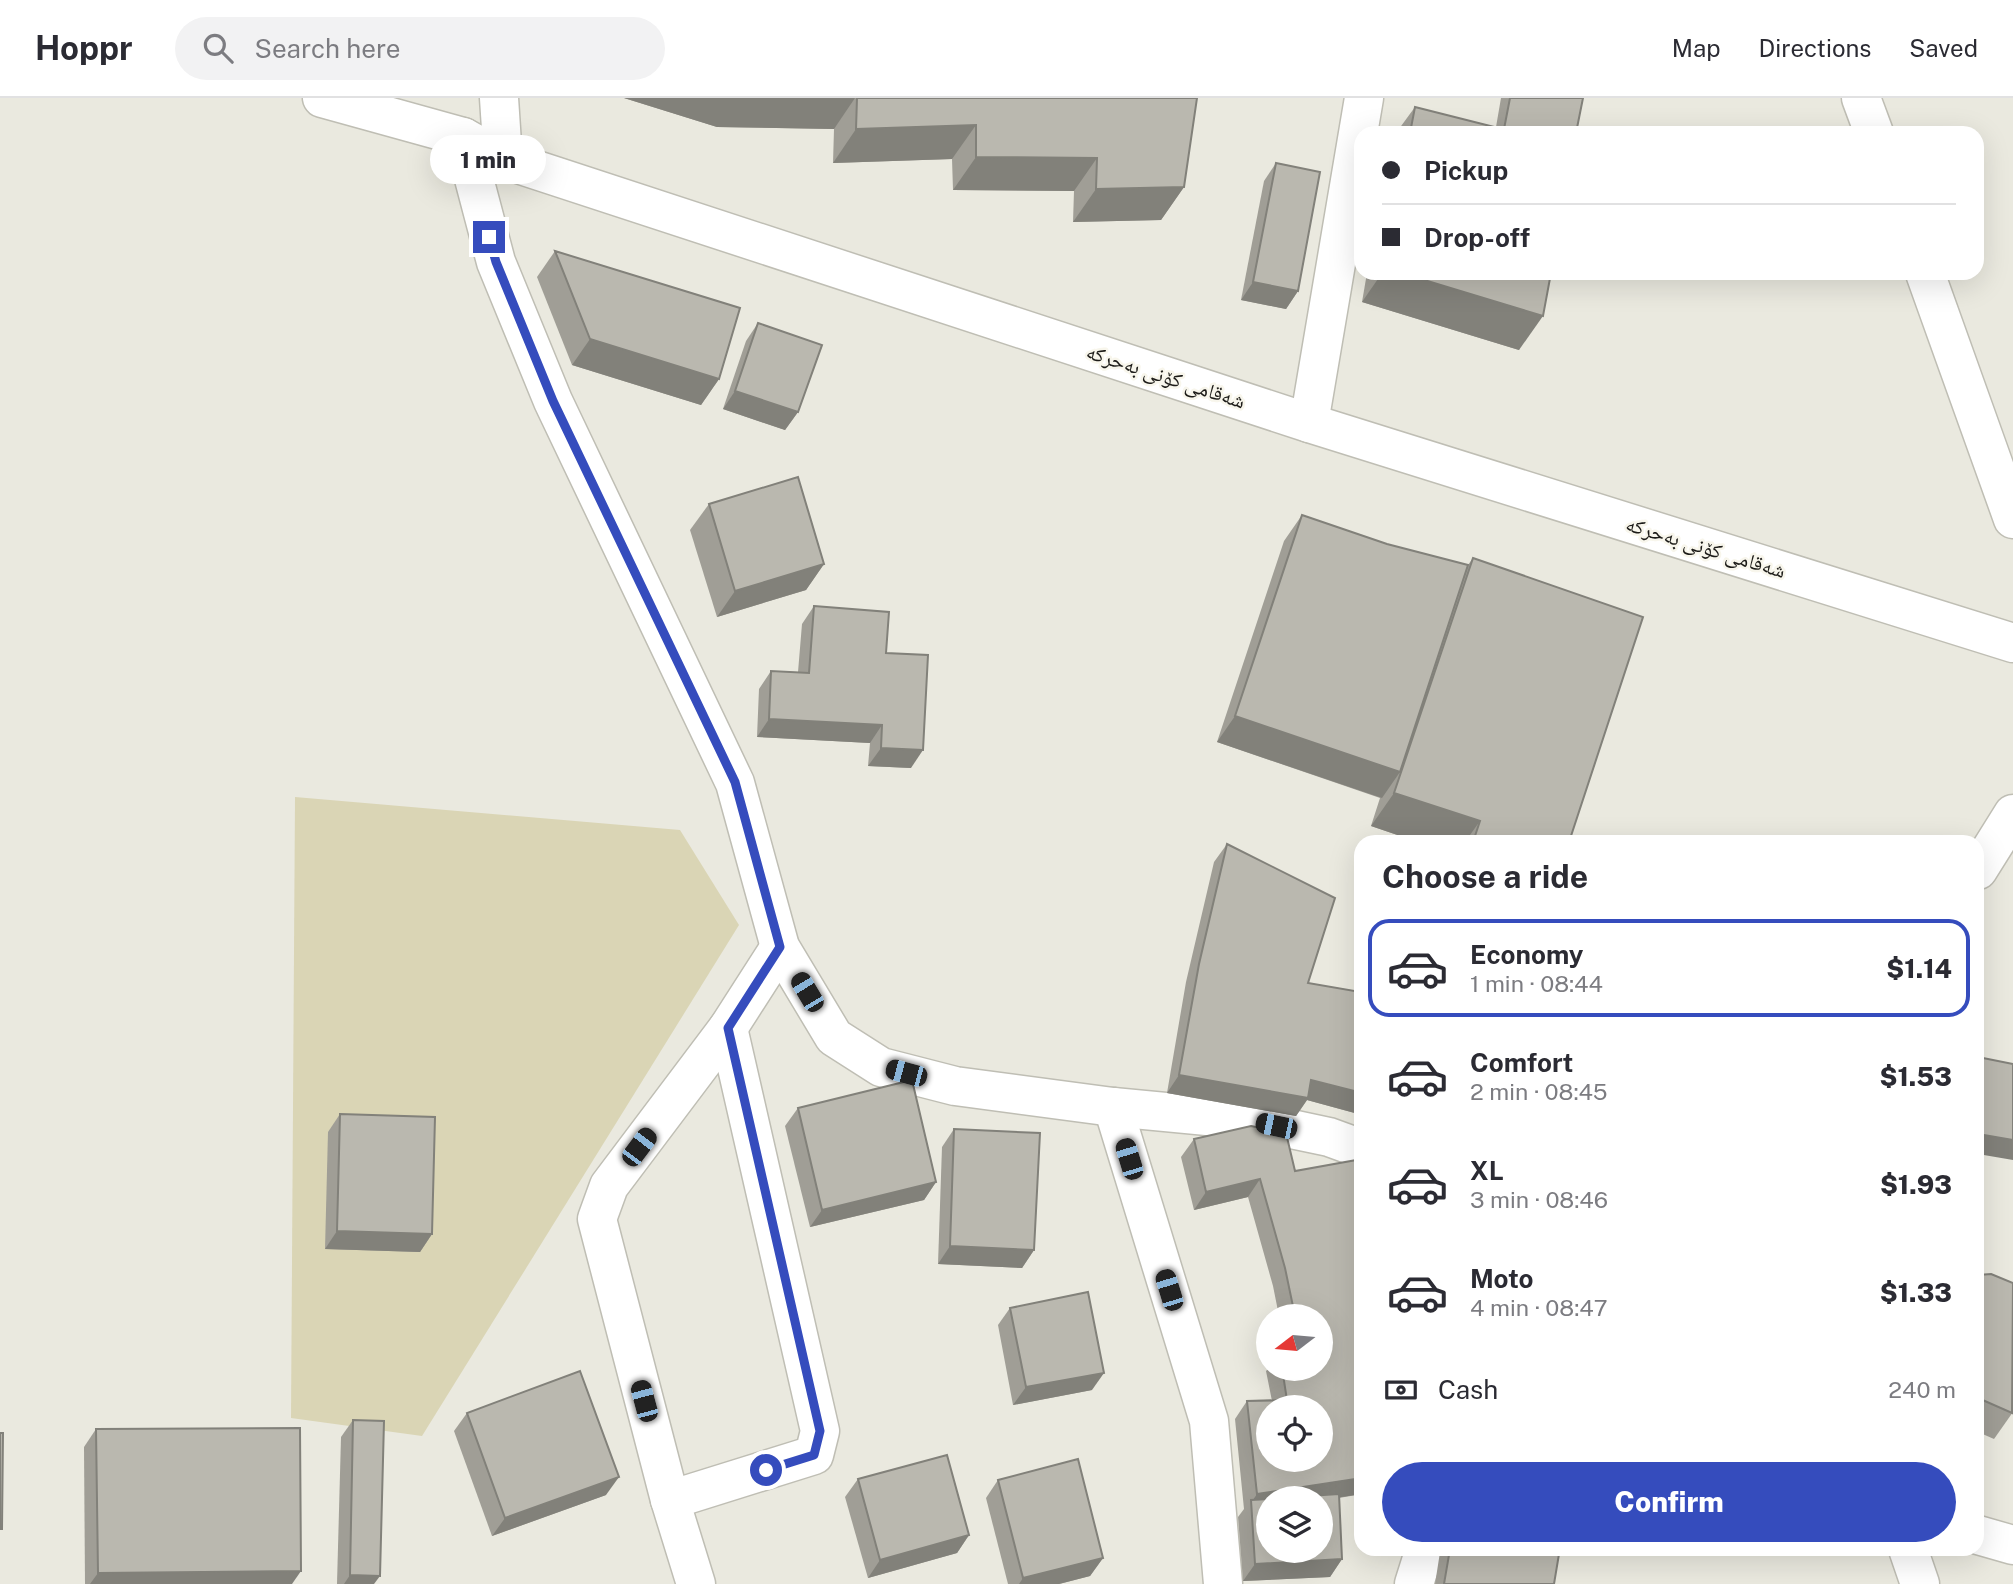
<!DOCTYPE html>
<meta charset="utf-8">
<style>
body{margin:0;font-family:"Public Sans","Noto Naskh Arabic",sans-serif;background:#f2f2f3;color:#2b2b33;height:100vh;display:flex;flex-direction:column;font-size:26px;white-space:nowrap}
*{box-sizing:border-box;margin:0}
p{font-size:23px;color:#7c7c81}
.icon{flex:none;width:38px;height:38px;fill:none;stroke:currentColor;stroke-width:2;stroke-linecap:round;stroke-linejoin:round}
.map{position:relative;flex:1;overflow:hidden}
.sheet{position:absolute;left:1354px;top:737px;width:630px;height:721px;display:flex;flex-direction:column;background:#fff;border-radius:21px;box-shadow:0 7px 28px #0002}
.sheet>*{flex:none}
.guide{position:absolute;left:1354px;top:28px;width:630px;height:154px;border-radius:21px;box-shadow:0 7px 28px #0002;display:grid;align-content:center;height:154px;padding:0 28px;background:#fff}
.needle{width:46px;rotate:254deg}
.fabs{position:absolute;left:1256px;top:1206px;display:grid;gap:14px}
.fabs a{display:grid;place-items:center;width:77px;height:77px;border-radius:50%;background:#fff;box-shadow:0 7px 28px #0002;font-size:35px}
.end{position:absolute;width:32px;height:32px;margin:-16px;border:9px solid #354cbd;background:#fff;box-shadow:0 0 0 4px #fff}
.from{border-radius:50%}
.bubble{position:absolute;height:49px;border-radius:24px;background:#fff;box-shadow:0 7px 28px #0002;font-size:23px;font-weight:800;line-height:49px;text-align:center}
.car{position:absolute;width:21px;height:42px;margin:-21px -10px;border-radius:9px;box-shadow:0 0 5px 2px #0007;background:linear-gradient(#222 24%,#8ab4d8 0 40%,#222 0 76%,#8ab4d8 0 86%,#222 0)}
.guide b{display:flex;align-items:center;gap:24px;height:66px;font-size:26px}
.guide b+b{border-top:2px solid #e1e1e2}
.guide i{width:18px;height:18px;background:#2b2b33}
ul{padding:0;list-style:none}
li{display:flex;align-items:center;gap:21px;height:98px;margin:0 14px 10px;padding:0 14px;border:4px solid transparent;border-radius:21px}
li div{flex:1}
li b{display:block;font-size:26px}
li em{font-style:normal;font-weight:800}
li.active{border-color:#354cbd}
li>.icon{width:63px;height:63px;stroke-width:1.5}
h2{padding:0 28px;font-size:32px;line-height:84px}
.pay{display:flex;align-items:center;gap:18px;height:77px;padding:0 28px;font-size:26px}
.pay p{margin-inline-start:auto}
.primary-button{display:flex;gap:14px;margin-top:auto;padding:14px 28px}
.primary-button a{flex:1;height:80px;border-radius:42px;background:#354cbd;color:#fff;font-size:28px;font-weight:800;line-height:80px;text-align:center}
header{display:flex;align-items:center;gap:42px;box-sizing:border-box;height:98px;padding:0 35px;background:#fff;border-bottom:2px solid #e1e1e2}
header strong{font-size:33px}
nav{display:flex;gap:38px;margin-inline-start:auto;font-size:24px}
.search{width:490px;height:63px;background:#f2f2f3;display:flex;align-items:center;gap:18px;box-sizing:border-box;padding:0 24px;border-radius:38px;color:#7c7c81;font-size:26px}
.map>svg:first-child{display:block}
</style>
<header>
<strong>Hoppr</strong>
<div class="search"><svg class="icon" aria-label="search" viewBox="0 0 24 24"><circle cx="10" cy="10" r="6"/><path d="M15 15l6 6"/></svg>Search here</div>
<nav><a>Map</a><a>Directions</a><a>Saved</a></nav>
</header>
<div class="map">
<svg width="2013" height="1486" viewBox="0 0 2013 1486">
<rect width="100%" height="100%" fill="#eae9df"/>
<path fill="#dad5b5" d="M 295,699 L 680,732 L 739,827 L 422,1338 L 291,1320 Z"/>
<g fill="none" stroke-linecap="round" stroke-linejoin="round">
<defs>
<g id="minor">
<path d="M 322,0 L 463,39 L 503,61 L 1309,325 L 2013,545"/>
<path d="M 499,0 L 503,61"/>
<path d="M 1861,0 L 1874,35"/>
<path d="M 463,39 L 496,164 L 553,303 L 735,685 L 780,849 L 834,939 L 881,969 L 955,988 L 1113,1009 L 1249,1022 L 1329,1039 L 1362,1051"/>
<path d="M 1925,175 L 2013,421"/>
<path d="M 1309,325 L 1364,0"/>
<path d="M 1978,772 L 2013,716"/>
<path d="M 1113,1009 L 1209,1323 L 1223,1486"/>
<path d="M 670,1402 L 814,1357 L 820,1333 L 728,930"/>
<path d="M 1978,1437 L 2013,1447"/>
<path d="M 1908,1451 L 1920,1486"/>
<path d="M 696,1486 L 670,1402 L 597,1121 L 609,1088 L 728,930 L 780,849"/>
<path d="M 1414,1486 L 1425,1451"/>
</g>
</defs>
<use href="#minor" stroke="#bfbeb4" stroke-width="41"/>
<use href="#minor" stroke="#fff" stroke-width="38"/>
</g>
<g fill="#a09e96" fill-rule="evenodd">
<path d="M 624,0 L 1197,0 L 1184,89 L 1161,122 L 1073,124 L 1074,93 L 953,92 L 952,61 L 833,65 L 834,31 L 717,29 Z"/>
<path d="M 1501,0 L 1583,0 L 1576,35 L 1396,35 L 1415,9 L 1496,29 Z"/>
<path d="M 1276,65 L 1298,193 L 1286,211 L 1241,202 L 1264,83 Z"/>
<path d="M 555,153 L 719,281 L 701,307 L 572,267 L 537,179 Z"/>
<path d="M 1367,175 L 1551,175 L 1519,252 L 1362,204 Z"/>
<path d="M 758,225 L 798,314 L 785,332 L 723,311 L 746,243 Z"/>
<path d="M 709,406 L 824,466 L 806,492 L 717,519 L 690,432 Z"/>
<path d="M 1302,417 L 1387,446 L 1468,467 L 1473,460 L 1569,744 L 1418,744 L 1371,728 L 1380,700 L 1217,644 L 1284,443 Z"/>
<path d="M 814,508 L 886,555 L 911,670 L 868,668 L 870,645 L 757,639 L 759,591 L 771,573 L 798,574 L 802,526 Z"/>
<path d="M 1227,746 L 1308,885 L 1357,893 L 1362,884 L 1362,1017 L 1307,1002 L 1296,1018 L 1167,995 L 1186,884 L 1214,764 Z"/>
<path d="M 798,1010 L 936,1084 L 924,1102 L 810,1129 L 785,1028 Z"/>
<path d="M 340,1016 L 432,1136 L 420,1154 L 325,1151 L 328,1034 Z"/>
<path d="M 1251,1028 L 1286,1035 L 1295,1073 L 1362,1061 L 1362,1396 L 1339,1400 L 1342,1461 L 1330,1479 L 1243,1483 L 1238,1419 L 1244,1411 L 1235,1321 L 1247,1303 L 1272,1303 L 1266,1273 L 1269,1270 L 1321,1270 L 1321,1218 L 1279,1218 L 1273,1188 L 1248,1099 L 1194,1112 L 1181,1059 L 1194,1041 ZM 1269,1309 L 1321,1309 L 1321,1362 L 1269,1362 ZM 1269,1400 L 1321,1400 L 1321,1452 L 1269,1452 Z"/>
<path d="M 954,1031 L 1034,1152 L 1022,1170 L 938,1166 L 942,1049 Z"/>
<path d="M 1978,1177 L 2013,1314 L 1994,1341 L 1978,1334 Z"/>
<path d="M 1010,1210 L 1092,1292 L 1013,1307 L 998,1227 Z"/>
<path d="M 467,1315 L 606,1397 L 492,1438 L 454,1333 Z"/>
<path d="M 353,1322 L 374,1486 L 337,1486 L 341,1339 Z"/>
<path d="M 96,1331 L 292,1486 L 85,1486 L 84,1349 Z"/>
<path d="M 858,1381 L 969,1437 L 957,1455 L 868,1480 L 845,1399 Z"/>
<path d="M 998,1382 L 1103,1460 L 1090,1478 L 1059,1486 L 1008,1486 L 986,1400 Z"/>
<path d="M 1443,1451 L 1532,1451 L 1554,1486 L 1435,1486 L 1440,1454 Z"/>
</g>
<g fill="#82817a">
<path d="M 624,0 L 855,0 L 834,31 L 717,29 Z"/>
<path d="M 976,27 L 952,61 L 833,65 L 856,31 Z"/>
<path d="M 976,59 L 1097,60 L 1074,93 L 953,92 Z"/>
<path d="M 1184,89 L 1161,122 L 1073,124 L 1096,91 Z"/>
<path d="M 1382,175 L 1401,175 L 1543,218 L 1519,252 L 1362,204 Z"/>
<path d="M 1253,184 L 1298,193 L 1286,211 L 1241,202 Z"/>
<path d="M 590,241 L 719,281 L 701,307 L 572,267 Z"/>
<path d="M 735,293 L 798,314 L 785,332 L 723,311 Z"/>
<path d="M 824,466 L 806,492 L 717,519 L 735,493 Z"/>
<path d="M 1235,618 L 1400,674 L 1382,700 L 1217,644 Z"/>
<path d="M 769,621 L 882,627 L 870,645 L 757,639 Z"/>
<path d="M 881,650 L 923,652 L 911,670 L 868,668 Z"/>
<path d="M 1394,695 L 1480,723 L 1465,744 L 1418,744 L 1371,728 Z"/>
<path d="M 1179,977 L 1311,982 L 1362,995 L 1362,1017 L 1307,1002 L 1296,1018 L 1167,995 Z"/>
<path d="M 1978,1036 L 2013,1042 L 2013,1062 L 1978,1056 Z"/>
<path d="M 1260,1081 L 1248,1099 L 1194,1112 L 1206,1094 Z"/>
<path d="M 936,1084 L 924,1102 L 810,1129 L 822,1112 Z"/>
<path d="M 337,1133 L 432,1136 L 420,1154 L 325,1151 Z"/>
<path d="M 950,1148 L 1034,1152 L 1022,1170 L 938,1166 Z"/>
<path d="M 1104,1275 L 1092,1292 L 1013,1307 L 1026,1289 Z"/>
<path d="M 619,1379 L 606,1397 L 492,1438 L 505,1420 Z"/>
<path d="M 1362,1380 L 1362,1396 L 1321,1402 L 1251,1405 L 1257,1396 Z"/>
<path d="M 969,1437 L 957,1455 L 868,1480 L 880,1462 Z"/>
<path d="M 1103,1460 L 1090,1478 L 1059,1486 L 1019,1486 L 1023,1480 Z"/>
<path d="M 1342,1461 L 1330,1479 L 1243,1483 L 1255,1466 Z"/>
<path d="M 301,1473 L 292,1486 L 90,1486 L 98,1475 Z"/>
<path d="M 350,1477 L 380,1478 L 374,1486 L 344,1486 Z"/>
</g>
<g fill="#bab8af" stroke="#82817a" stroke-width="2" fill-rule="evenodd">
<path d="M 857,0 L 1197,0 L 1184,89 L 1096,91 L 1097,60 L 976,59 L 976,27 L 856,31 Z"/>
<path d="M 1510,0 L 1583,0 L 1576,35 L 1518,35 L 1504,31 Z"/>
<path d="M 1415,9 L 1518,35 L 1410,35 Z"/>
<path d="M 1276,65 L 1320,74 L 1298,193 L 1253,184 Z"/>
<path d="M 555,153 L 740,210 L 719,281 L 590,241 Z"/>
<path d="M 1401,175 L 1551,175 L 1543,218 Z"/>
<path d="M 758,225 L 822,247 L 798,314 L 735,293 Z"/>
<path d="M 798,379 L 824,466 L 735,493 L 709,406 Z"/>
<path d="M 1302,417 L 1387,446 L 1468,467 L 1400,674 L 1235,618 Z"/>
<path d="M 1473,460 L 1643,519 L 1569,744 L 1473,744 L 1480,723 L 1394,695 Z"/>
<path d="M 814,508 L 889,514 L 886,555 L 928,557 L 923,652 L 881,650 L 882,627 L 769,621 L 771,573 L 809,575 Z"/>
<path d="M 1227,746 L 1335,800 L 1308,885 L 1360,894 L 1362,892 L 1362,995 L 1311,982 L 1308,1000 L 1179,977 L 1199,866 Z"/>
<path d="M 1978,959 L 2013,966 L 2013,1042 L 1978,1036 Z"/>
<path d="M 912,982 L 936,1084 L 822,1112 L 798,1010 Z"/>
<path d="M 340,1016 L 435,1019 L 432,1136 L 337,1133 Z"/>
<path d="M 1251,1028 L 1286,1035 L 1295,1073 L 1362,1061 L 1362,1380 L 1257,1396 L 1247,1303 L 1287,1302 L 1282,1270 L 1321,1270 L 1321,1218 L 1295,1218 L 1285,1170 L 1260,1081 L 1206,1094 L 1194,1041 ZM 1269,1309 L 1321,1309 L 1321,1362 L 1269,1362 Z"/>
<path d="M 954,1031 L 1040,1035 L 1034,1152 L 950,1148 Z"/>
<path d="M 1991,1176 L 2013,1185 L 2012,1315 L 1978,1300 L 1978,1177 Z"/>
<path d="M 1088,1194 L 1104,1275 L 1026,1289 L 1010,1210 Z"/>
<path d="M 580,1273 L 619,1379 L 505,1420 L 467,1315 Z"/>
<path d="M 353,1322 L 384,1323 L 380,1478 L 350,1477 Z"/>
<path d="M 300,1330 L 301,1473 L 98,1475 L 96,1331 Z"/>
<path d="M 0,1335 L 3,1335 L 2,1431 L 0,1431 Z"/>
<path d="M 947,1357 L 969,1437 L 880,1462 L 858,1381 Z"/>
<path d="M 1078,1361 L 1103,1460 L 1023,1480 L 998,1382 Z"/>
<path d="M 1339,1396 L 1342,1461 L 1255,1466 L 1251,1402 L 1269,1401 L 1269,1452 L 1321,1452 L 1321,1400 L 1277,1400 Z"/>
<path d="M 1450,1451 L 1532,1451 L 1559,1456 L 1554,1486 L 1444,1486 Z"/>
</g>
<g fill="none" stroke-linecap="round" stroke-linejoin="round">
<path stroke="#354cbd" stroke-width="9" d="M 489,139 L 496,164 L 553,303 L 735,684 L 780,849 L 728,930 L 820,1333 L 814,1357 L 766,1372"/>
</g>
<g text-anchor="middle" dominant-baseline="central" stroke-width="5" stroke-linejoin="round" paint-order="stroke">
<g font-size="21" fill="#1c1b18" stroke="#f8f6ec">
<text transform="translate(1166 278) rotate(18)">شەقامی کۆنی بەحرکە</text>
<text transform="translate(1706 449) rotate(17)">شەقامی کۆنی بەحرکە</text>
</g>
</g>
</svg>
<div class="fabs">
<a><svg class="needle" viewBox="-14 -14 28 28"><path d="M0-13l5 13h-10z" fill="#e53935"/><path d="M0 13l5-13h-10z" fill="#7c7c81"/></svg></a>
<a><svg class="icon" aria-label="locate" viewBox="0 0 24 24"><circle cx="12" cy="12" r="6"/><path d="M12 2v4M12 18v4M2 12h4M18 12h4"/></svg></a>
<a><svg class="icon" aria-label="layers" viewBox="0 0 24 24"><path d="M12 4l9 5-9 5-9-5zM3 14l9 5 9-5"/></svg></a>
</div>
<i class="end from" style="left:766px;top:1372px"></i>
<i class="end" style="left:489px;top:139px"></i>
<div class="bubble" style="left:430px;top:37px;width:116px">1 min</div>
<i class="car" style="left:807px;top:894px;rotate:329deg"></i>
<i class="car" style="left:906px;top:975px;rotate:285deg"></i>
<i class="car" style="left:1276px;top:1028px;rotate:282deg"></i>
<i class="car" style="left:639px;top:1049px;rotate:37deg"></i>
<i class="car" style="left:1129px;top:1061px;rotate:343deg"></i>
<i class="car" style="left:1169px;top:1192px;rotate:343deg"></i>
<i class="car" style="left:644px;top:1303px;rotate:345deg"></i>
<div class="guide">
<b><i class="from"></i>Pickup</b>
<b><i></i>Drop-off</b>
</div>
<section class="sheet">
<h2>Choose a ride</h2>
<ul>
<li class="active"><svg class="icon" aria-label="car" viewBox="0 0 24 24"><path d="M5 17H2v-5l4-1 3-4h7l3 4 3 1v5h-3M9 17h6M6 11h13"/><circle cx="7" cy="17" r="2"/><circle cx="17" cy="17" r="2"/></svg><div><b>Economy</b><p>1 min · 08:44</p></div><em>$1.14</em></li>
<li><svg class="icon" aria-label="car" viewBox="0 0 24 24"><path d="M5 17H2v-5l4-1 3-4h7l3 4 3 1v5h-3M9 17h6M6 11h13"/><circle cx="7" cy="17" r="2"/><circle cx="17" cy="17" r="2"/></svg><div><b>Comfort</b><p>2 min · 08:45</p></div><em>$1.53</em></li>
<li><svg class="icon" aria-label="car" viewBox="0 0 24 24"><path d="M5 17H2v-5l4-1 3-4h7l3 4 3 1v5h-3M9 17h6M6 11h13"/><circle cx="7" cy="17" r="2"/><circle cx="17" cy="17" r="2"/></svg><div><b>XL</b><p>3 min · 08:46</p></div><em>$1.93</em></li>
<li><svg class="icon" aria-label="car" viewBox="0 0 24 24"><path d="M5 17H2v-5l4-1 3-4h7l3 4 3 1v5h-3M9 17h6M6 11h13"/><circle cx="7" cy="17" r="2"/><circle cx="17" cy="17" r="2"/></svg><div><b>Moto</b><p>4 min · 08:47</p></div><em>$1.33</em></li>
</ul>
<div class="pay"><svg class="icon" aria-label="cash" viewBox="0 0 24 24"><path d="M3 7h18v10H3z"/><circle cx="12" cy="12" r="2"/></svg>Cash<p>240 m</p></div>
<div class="primary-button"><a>Confirm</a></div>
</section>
</div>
